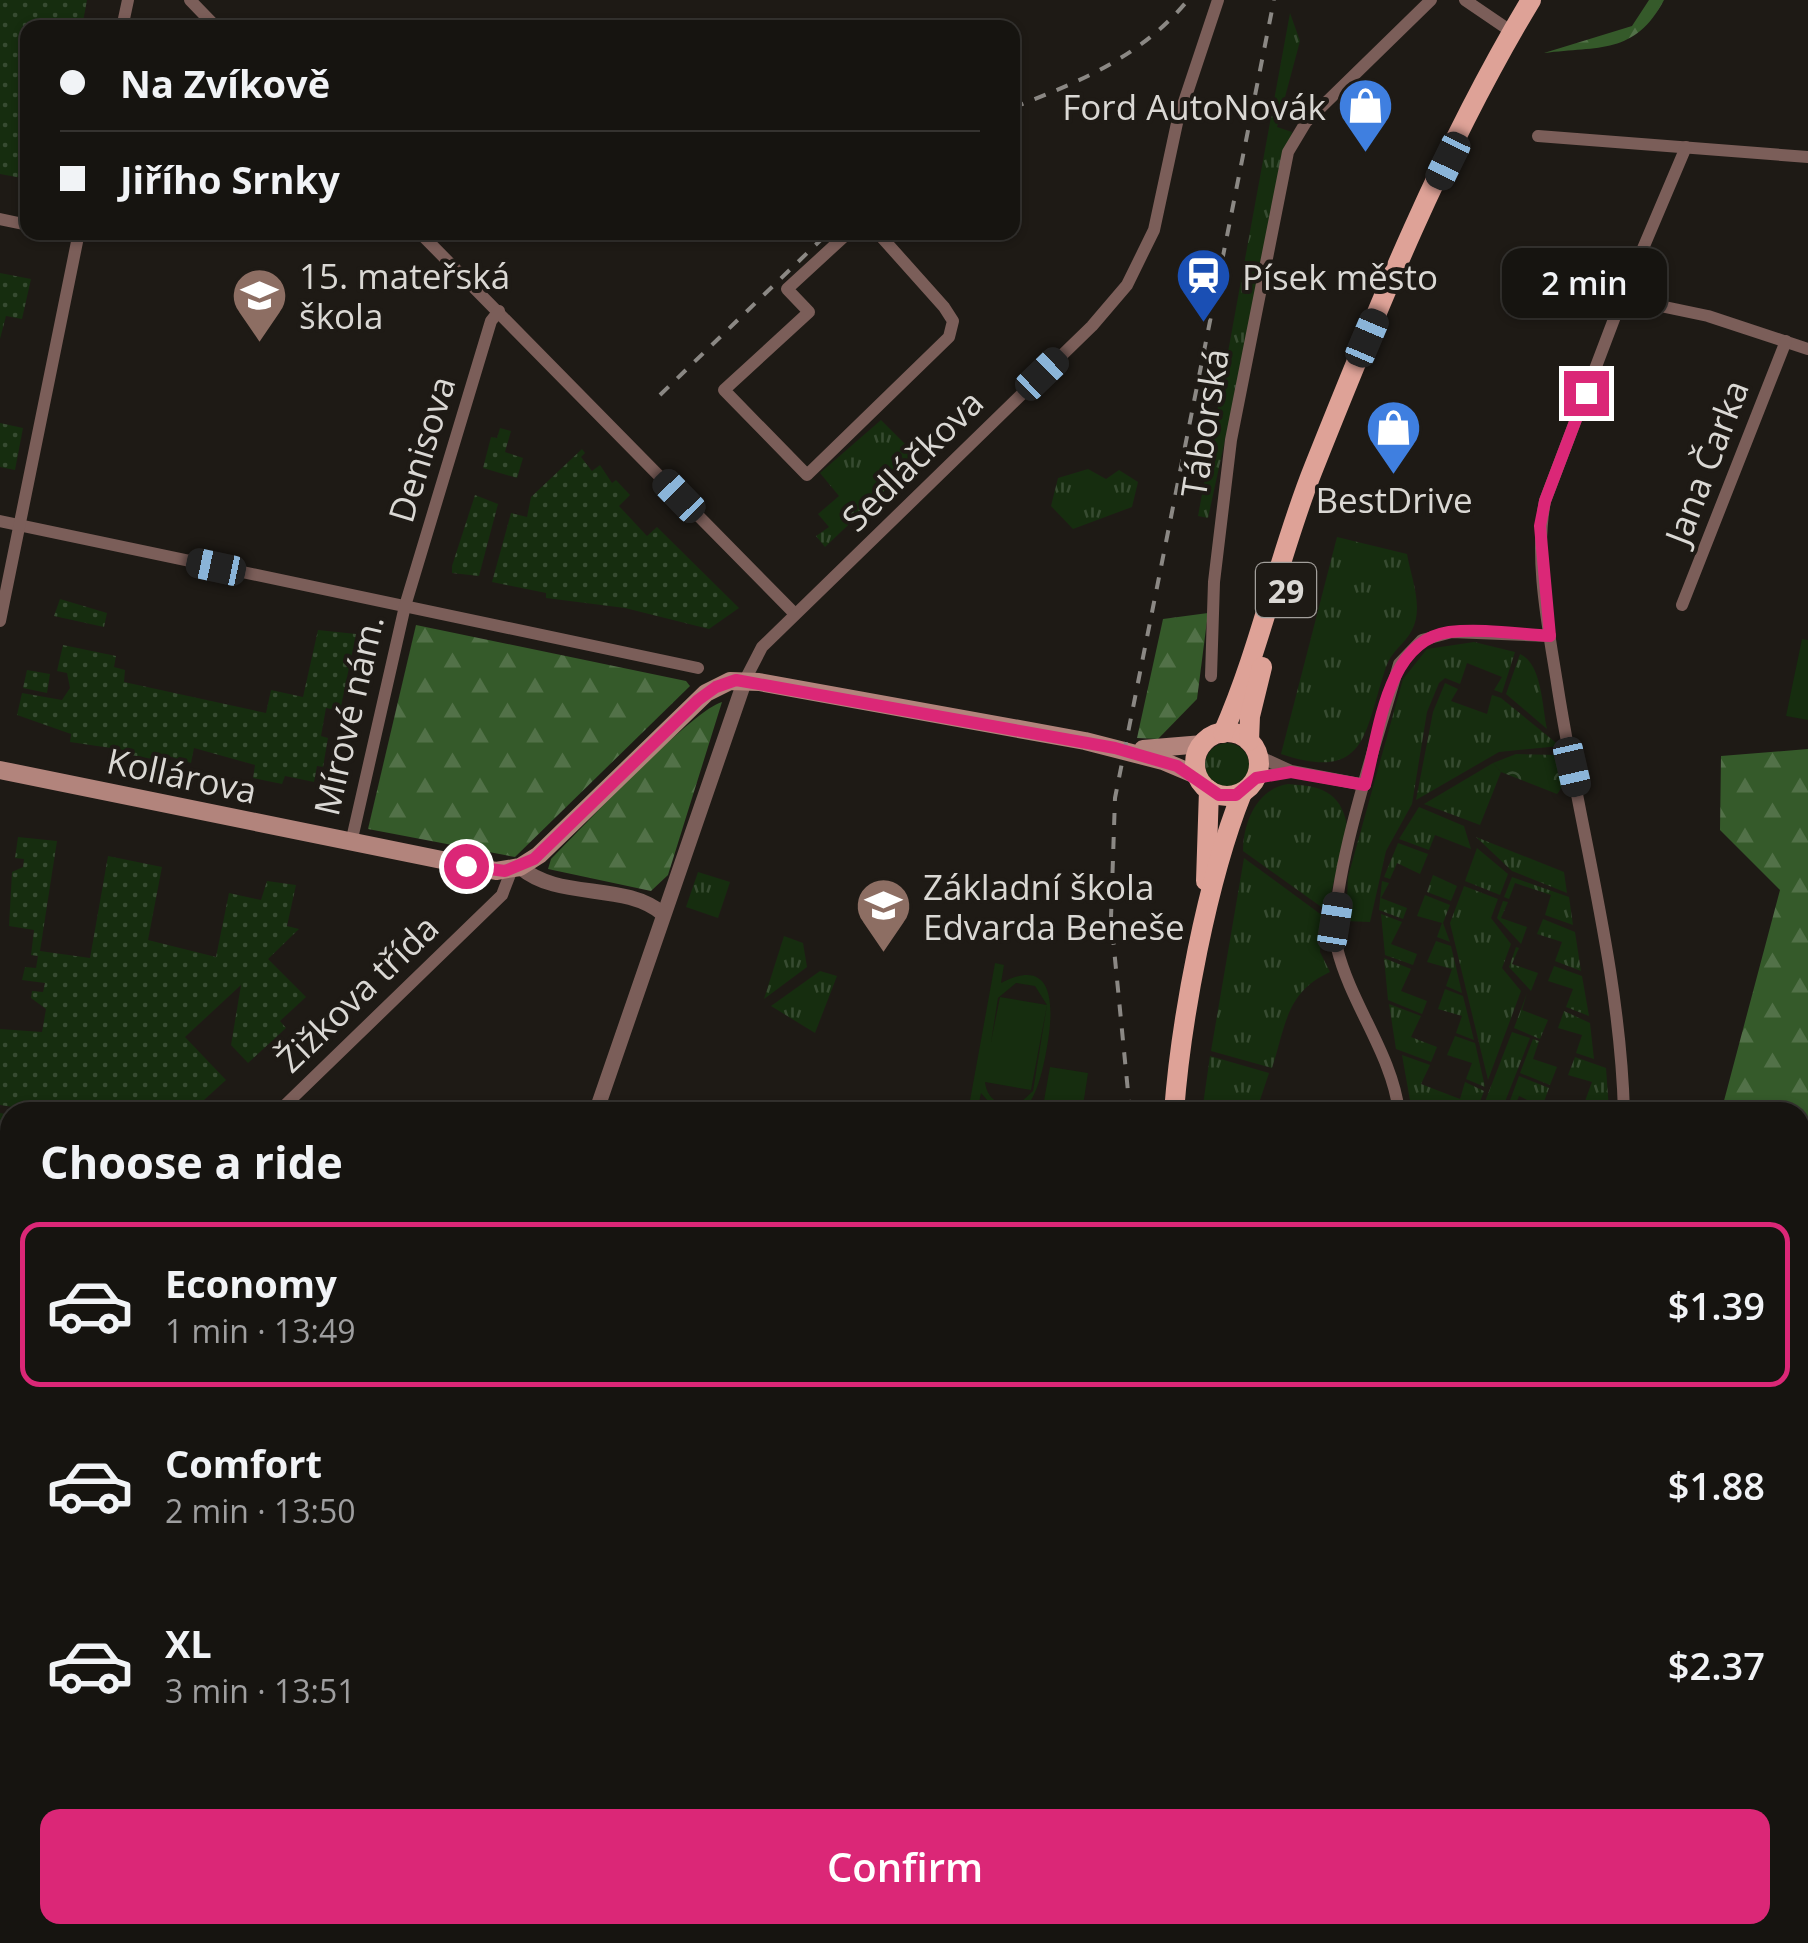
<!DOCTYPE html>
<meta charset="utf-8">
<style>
body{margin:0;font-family:"Open Sans",sans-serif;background:#23211e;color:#f1f3f6;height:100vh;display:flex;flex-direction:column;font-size:38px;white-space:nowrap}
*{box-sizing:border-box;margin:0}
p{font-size:32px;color:#9e9e9f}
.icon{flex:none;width:55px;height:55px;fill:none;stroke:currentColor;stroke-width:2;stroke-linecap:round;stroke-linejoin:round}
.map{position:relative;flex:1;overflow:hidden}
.side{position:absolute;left:0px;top:1102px;width:1810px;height:842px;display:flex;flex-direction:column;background:#161410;border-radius:30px 30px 0 0;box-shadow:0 2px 8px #0004,0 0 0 2px #353330}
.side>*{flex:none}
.banner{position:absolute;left:20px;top:20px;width:1000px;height:220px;border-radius:20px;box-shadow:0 2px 8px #0004,0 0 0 2px #353330;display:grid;align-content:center;height:220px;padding:0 40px;background:#161410}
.end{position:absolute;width:45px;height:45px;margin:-22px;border:12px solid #db2777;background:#fff;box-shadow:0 0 0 5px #fff}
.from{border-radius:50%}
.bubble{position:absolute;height:70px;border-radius:20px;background:#161410;box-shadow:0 2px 8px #0004,0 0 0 2px #353330;font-size:32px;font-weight:600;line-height:70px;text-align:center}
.car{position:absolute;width:30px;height:60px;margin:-30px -15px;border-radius:12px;box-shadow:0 0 8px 2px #0007;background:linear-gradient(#222 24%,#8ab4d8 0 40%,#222 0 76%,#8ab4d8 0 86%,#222 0)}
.banner b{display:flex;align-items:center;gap:35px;height:95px;font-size:38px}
.banner b+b{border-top:2px solid #353330}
.banner i{width:25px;height:25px;background:#f1f3f6}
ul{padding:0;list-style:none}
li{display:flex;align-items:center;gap:30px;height:165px;margin:0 20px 15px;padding:0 20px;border:5px solid transparent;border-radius:20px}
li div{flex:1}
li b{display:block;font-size:38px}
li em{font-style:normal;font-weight:600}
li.selected{border-color:#db2777}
li>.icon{width:90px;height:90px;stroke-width:1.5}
h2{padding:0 40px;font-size:45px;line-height:120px}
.cta{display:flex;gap:20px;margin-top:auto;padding:20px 40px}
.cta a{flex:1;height:115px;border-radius:20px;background:#db2777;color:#fff;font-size:40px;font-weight:600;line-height:115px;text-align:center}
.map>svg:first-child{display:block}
</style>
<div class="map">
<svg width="1808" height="1943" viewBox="0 0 1808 1943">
<defs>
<pattern id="grass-tufts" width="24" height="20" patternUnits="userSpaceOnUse" patternTransform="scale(2.5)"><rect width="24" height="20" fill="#162d0f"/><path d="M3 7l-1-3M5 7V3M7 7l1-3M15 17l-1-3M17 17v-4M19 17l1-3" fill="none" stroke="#374b31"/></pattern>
<pattern id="forest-firs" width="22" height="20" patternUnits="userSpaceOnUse" patternTransform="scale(2.5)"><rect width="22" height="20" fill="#355a2a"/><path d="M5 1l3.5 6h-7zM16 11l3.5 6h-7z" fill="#527148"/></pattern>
<pattern id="park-crowns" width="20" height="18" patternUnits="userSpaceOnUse" patternTransform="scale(2.5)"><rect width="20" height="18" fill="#162d0f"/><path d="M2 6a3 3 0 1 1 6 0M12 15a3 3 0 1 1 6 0" fill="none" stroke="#374b31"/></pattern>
<pattern id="garden-dots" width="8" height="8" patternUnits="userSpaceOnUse" patternTransform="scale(2.5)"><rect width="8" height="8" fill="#162d0f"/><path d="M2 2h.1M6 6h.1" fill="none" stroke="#374b31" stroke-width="1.8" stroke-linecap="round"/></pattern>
</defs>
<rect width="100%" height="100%" fill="#1e1a15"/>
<g fill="url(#grass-tufts)">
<path d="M 1290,13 L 1300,41 L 1277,127 L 1292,132 L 1208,518 L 1198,516 Z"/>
<path d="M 881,420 L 919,458 L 825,547 L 816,536 L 829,527 L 818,514 L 839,496 L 820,473 Z"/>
<path d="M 1088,469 L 1106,479 L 1119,470 L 1138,482 L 1132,507 L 1073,529 L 1051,506 L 1058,478 Z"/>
<path d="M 1337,537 L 1407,554 C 1411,577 1424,608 1412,630 C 1405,644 1391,651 1386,667 C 1364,732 1368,783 1281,754 Z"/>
<path d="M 1474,642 L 1515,652 L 1502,693 L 1494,690 L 1502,677 L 1467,663 L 1460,684 L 1445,678 L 1439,683 L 1427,712 L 1412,804 L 1386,851 L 1370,922 L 1346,921 L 1348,877 L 1403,679 L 1427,649 Z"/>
<path d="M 1520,654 C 1542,664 1542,706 1547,729 L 1506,694 Z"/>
<path d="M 1445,683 L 1458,689 L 1451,701 L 1487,714 L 1492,695 L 1501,698 L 1560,746 L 1499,752 L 1416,800 L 1433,712 Z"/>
<circle cx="1227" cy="765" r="22"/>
<path d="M 1493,763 L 1501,772 L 1480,825 L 1424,804 Z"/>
<path d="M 1288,784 C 1319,786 1340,790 1347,825 L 1327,911 L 1243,851 C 1243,822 1257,789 1288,784 Z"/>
<path d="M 1419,807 L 1464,826 L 1471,849 L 1435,835 L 1429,850 L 1399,839 Z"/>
<path d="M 1476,837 L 1564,872 L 1567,893 L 1512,871 Z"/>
<path d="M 1398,843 L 1428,854 L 1420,874 L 1397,863 L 1390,879 L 1384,877 Z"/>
<path d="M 1477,848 L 1508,874 L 1500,895 L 1465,881 Z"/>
<path d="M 1244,858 L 1323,916 L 1320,952 L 1330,972 C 1286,992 1286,1025 1272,1068 L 1211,1051 Z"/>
<path d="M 698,872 L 730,882 L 718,918 L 686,907 Z"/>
<path d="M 1433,875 L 1457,886 L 1451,901 L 1427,892 Z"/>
<path d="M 1512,877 L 1569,897 L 1573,925 L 1545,915 L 1551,895 L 1515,883 L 1509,899 L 1504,897 Z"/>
<path d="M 1382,881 L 1389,883 L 1381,898 L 1407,908 L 1403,919 L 1379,910 Z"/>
<path d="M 1464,886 L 1498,899 L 1491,918 L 1511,944 L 1502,968 L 1521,991 L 1488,1080 L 1450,923 Z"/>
<path d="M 1425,895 L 1450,905 L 1443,923 L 1450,942 L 1437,937 L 1442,923 L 1417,916 Z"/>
<path d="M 1503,901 L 1508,902 L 1501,918 L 1527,927 L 1521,944 L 1497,918 Z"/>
<path d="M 1381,914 L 1402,922 L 1391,944 L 1417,954 L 1413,965 L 1385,955 Z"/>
<path d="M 1543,919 L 1575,932 L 1581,971 L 1555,961 L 1562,942 L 1537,934 Z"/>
<path d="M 784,936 L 803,943 L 807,967 L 764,999 Z"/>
<path d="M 1436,941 L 1451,946 L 1462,993 L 1446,986 L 1452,969 L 1427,962 Z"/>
<path d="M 1516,947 L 1519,948 L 1512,964 L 1538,973 L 1531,991 L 1509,967 Z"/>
<path d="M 1384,958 L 1411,969 L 1401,991 L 1427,1001 L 1422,1014 L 1388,1000 Z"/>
<path d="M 1554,966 L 1582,976 L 1589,1016 L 1566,1007 L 1573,989 L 1548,981 Z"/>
<path d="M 820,971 L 837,976 L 815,1033 L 771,1006 Z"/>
<path d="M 1445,989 L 1463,996 L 1474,1040 L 1456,1033 L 1462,1016 L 1438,1009 Z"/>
<path d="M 1527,993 L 1522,1010 L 1548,1020 L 1540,1039 L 1514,1028 Z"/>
<path d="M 1389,1004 L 1421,1016 L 1411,1037 L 1437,1047 L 1431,1062 L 1396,1049 Z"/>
<path d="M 1564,1011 L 1590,1023 L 1594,1059 L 1576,1053 L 1582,1035 L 1558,1028 Z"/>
<path d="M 1512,1032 L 1530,1038 L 1501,1112 L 1481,1112 Z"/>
<path d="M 1455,1036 L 1475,1043 L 1485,1087 L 1466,1079 L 1472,1063 L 1447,1055 Z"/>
<path d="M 1533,1039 L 1539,1041 L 1533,1059 L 1557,1067 L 1550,1085 L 1520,1073 Z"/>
<path d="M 1402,1055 L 1430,1065 L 1421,1084 L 1460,1099 L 1465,1082 L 1484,1091 L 1476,1112 L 1428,1112 L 1411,1106 Z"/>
<path d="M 1210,1056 L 1269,1073 L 1256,1112 L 1202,1112 Z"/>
<path d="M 1575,1057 L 1606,1068 L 1609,1110 L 1585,1101 L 1592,1082 L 1568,1075 Z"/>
<path d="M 1519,1076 L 1549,1088 L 1542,1107 L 1519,1096 L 1514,1108 L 1508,1106 Z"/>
<path d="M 243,1935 L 300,1935 L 294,1943 L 238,1943 Z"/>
</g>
<g fill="url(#forest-firs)">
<path d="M 1649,0 L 1664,0 C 1635,55 1599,46 1544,53 L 1632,26 Z"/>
<path d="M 1208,613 L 1197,699 L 1158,739 L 1137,738 L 1163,619 Z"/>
<path d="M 416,625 L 686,681 L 690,686 L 515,857 L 368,829 Z"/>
<path d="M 722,702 L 668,875 L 651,891 L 548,869 L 551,859 C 580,830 692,710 722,702 Z"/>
<path d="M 1808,749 L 1808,1271 L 1800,1268 L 1800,1112 L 1721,1112 L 1780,890 L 1720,830 L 1721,756 Z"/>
<path d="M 1808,1800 L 1808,1943 L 1733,1943 L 1733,1935 L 1800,1935 L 1800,1808 Z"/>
</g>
<path fill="url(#park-crowns)" d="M 1516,754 L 1558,755 C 1567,768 1566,783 1557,794 L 1501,772 L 1493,763 Z"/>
<g fill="url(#garden-dots)">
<path d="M 0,0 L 87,0 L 82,27 L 28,28 L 27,179 L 0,174 Z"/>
<path d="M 0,273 L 31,279 L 22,319 L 6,316 L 0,339 Z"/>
<path d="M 0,423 L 23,428 L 15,470 L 0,467 Z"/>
<path d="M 500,428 L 511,431 L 505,452 L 523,458 L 517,478 L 483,468 L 491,437 L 497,438 Z"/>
<path d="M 582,449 L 585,453 L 581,457 L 592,471 L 600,465 L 612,483 L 616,480 L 630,495 L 619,506 L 647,536 L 657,527 L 739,608 L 709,629 L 625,608 L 546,598 L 546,593 L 492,582 L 511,513 L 527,517 L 531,497 Z"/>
<path d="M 475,495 L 498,504 L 479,576 L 452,573 L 452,566 Z"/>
<path d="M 60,599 L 107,613 L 104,627 L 54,616 Z"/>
<path d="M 318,630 L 356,634 L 340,711 L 326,708 L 321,736 L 328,738 L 323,767 L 317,766 L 314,782 L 285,776 L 282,784 L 253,778 L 255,765 L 194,748 L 191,763 L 162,754 L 158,760 L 131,755 L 131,751 L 70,742 L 71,734 L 17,715 L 22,693 L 62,700 L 70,688 L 67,673 L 57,671 L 63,645 L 116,656 L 114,667 L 125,670 L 124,682 L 266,713 L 271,690 L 303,697 Z"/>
<path d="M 27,670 L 50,674 L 47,693 L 23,688 Z"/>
<path d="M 18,837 L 57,841 L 40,951 L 90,958 L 108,856 L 162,867 L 148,940 L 216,957 L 229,893 L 261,900 L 267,881 L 296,885 L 287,926 L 299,929 L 268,959 L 306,997 L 280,1021 L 286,1028 L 248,1063 L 231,1045 L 241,985 L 185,1037 L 226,1080 L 204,1100 L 209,1106 L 176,1112 L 176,1102 L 150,1100 L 147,1112 L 12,1112 L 13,1107 L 0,1105 L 0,1029 L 42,1032 L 46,1009 L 31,998 L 32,991 L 43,992 L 45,983 L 22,980 L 25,967 L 36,968 L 38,956 L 31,955 L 34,930 L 9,926 L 12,872 L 23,867 L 24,859 L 15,858 Z"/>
<path d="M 0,1113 L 10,1115 L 10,1183 L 2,1182 L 0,1174 Z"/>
<path d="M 1800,1333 L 1806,1334 L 1808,1636 L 1800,1637 L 1800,1431 L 1805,1427 L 1800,1420 Z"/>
<path d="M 1808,1656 L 1808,1715 L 1804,1714 L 1801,1732 L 1808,1734 L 1808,1782 L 1800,1798 L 1804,1774 L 1800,1772 L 1800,1657 Z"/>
<path d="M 1304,1935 L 1414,1935 L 1401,1937 L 1402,1943 L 1305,1943 Z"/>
<path d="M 1517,1935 L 1662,1935 L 1663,1943 L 1518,1943 Z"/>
</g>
<g fill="#162d0f" fill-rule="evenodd">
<path d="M 1802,639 L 1808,640 L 1808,720 L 1786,716 Z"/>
<path d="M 995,963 L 1004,965 L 1001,983 C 1058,953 1053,1014 1047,1047 C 1041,1082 1026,1149 981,1093 L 978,1107 L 969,1106 ZM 1016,983 L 1035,986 L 1047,1005 L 1000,997 L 991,1042 L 998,998 ZM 1047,1005 L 1033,1091 L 1018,1105 C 1001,1107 987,1100 985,1082 L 1031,1090 Z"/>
<path d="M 1050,1067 L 1088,1073 L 1082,1112 L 1042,1112 Z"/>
<path d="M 0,1749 L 10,1755 L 10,1789 L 0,1804 Z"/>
</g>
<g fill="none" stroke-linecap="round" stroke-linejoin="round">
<g stroke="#7b5e59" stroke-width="12">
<path d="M 190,0 L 217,28"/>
<path d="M 1465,0 L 1512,32"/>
<path d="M 122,28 L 128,0"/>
<path d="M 1538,136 L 1808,157"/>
<path d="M 0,219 L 28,225"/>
<path d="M 419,232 L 795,614"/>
<path d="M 849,232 L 787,289 L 809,312 L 724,390 L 807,475 L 949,337 L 953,321 L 944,307 L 877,232"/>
<path d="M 1622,298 L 1708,316 L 1808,349"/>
<path d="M 0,521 L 698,668"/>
<path d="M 1682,605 L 1786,341"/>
<path d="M 0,621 L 79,232"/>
<path d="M 1211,676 L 1214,582 L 1231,440 L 1288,152 L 1306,122 L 1431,0"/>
<path d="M 745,680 L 762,647 L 1092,326 L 1127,285 L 1154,230 L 1177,123 L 1218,0"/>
<path d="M 1258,756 L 1291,771 L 1365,785"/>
<path d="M 1256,778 L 1283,772"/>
<path d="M 351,843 L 405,606 L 491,321 L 499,311"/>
<path d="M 278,1112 L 502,895 L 512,869"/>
<path d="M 1399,1112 C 1392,1054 1351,1005 1337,948 C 1324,893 1382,725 1399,664 L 1422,640 L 1452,632 L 1550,636"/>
<path d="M 1624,1112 C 1620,968 1579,827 1557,683 C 1548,626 1534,558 1545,501 L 1622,298 L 1686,147"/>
<path d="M 1800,1223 L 1808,1211"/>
<path d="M 1800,1246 L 1808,1242"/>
<path d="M 0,1252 L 10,1249"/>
<path d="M 1800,1265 L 1808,1268"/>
<path d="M 0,1383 L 10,1374"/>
<path d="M 0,1422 L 10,1426"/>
<path d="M 1800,1648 L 1808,1647"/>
<path d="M 0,1671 L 10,1674"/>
<path d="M 1804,1800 L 1808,1792"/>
<path d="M 0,1879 L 10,1865"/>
<path d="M 769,1935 L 792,1943"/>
<path d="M 1202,1935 L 1203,1943"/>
<path d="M 1264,1935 L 1265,1943"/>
<path d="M 1459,1935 L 1460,1943"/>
<path d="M 1674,1935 L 1674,1943"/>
<path d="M 391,1943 L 393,1935"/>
<path d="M 593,1943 L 596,1935"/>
<path d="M 675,1943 L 678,1935"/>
<path d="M 881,1943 L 884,1935"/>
</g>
<g stroke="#7b5e59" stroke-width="15">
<path d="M 520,867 C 559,901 624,881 663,914"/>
<path d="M 596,1112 L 745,680"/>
<path d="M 210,1943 L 215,1935"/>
</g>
<g stroke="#b2847c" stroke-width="18">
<path d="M 1143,749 L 1203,744"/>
<path d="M 0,770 L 496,871 L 520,867 L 539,855 L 706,693 L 730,681 L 759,682 L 1085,741 L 1163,761 L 1196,775"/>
</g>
<g stroke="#dea297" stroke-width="20">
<circle cx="1227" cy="764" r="32"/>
<path d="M 1223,733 C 1261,647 1279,554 1314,467 C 1377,309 1443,146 1531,0"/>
<path d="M 1249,741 L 1250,716 L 1262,667"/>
<path d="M 1206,881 L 1209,790"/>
<path d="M 1174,1112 C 1181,1019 1207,880 1242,793"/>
<path d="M 1246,1935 L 1247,1943"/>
</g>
<g stroke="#8b8884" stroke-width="4" stroke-dasharray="12 12" stroke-linecap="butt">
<path d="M 1012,108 C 1079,82 1141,57 1188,0"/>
<path d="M 660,395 L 829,232"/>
<path d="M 1130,1112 L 1111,918 L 1115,798 L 1274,0"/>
<path d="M 1223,1935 L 1224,1943"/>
</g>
</g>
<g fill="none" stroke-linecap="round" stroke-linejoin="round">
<path stroke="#db2777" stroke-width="12" d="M 466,866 L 505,871 L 534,859 L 698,700 L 716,687 L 736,680 L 1115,748 L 1177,766 L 1219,795 L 1236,795 L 1256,778 L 1291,772 L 1365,785 C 1379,735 1385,641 1449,632 C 1481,628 1518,634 1550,636 L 1540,526 L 1545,501 L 1586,393"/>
</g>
<defs>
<symbol id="shop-pin" viewBox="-11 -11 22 30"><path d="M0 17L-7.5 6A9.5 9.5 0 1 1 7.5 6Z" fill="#3f7fe0" stroke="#1e1a15"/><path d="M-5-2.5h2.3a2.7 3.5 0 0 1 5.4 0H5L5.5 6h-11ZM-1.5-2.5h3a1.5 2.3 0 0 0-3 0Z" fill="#fff"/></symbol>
<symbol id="station-pin" viewBox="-11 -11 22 30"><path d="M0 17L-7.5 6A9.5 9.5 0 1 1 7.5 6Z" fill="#1a4fb4" stroke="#1e1a15"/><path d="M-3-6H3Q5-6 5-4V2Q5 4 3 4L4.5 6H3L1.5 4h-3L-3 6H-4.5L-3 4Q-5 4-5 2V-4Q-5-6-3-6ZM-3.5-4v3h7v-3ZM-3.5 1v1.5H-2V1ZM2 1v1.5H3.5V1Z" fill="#fff"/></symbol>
<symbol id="school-pin" viewBox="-11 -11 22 30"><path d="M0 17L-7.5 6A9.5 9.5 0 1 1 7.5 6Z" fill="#8d6e63" stroke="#1e1a15"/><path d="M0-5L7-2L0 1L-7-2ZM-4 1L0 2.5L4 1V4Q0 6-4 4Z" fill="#fff"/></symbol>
</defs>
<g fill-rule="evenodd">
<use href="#shop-pin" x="1334" y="74" width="63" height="86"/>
<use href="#station-pin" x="1172" y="244" width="63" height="86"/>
<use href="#school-pin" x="228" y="264" width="63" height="86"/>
<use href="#shop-pin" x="1362" y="396" width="63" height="86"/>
<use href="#school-pin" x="852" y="874" width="63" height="86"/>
</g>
<g text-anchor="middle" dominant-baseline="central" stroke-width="8" stroke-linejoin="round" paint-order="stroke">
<rect fill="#1e1a15" stroke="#a29f9b" stroke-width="2.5" x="1256" y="563" width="60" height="54" rx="8"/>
<g font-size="32" font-weight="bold" fill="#dad8d4">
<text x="1286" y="590">29</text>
</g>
<g font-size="35" fill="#dad8d4" stroke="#1e1a15" text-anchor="start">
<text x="1326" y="106" text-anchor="end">Ford AutoNovák</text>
<text x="299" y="275">15. mateřská<tspan x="299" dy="40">škola</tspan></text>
<text x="1242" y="276">Písek město</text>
<text x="1394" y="499" text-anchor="middle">BestDrive</text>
<text x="923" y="886">Základní škola<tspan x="923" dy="40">Edvarda Beneše</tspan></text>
</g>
<g font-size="35" fill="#dad8d4" stroke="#1e1a15">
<text transform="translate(1204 423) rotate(-81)">Táborská</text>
<text transform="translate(421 449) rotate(-73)">Denisova</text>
<text transform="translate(912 460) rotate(-45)">Sedláčkova</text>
<text transform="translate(1706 462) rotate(-69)">Jana Čarka</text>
<text transform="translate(348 715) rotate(-77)">Mírové nám.</text>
<text transform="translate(182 775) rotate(12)">Kollárova</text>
<text transform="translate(357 993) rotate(-44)">Žižkova třída</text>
</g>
</g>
</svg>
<i class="end from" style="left:466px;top:866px"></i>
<i class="end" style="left:1586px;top:393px"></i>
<div class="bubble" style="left:1502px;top:248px;width:165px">2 min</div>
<i class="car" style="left:1448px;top:161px;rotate:206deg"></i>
<i class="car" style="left:1367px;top:338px;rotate:23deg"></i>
<i class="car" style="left:1042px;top:374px;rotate:46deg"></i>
<i class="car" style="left:679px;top:496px;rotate:316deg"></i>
<i class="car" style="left:216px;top:567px;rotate:282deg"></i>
<i class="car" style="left:1572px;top:767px;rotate:167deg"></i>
<i class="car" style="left:1335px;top:922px;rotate:9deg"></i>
<div class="banner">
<b><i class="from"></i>Na Zvíkově</b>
<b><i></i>Jiřího Srnky</b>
</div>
<section class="side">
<h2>Choose a ride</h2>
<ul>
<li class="selected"><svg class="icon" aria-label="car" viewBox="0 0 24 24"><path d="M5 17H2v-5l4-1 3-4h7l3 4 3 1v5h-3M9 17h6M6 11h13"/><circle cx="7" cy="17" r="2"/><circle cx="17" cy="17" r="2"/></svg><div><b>Economy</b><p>1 min · 13:49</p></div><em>$1.39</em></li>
<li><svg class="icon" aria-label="car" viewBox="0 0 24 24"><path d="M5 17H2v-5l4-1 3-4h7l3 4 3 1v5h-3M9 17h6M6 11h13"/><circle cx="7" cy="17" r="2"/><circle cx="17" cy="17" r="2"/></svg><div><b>Comfort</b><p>2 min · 13:50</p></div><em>$1.88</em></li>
<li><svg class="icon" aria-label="car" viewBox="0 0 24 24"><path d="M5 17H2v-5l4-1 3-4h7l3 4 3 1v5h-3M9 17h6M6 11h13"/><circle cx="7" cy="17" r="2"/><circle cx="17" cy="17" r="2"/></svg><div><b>XL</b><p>3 min · 13:51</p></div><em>$2.37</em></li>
</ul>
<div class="cta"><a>Confirm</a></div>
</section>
</div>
